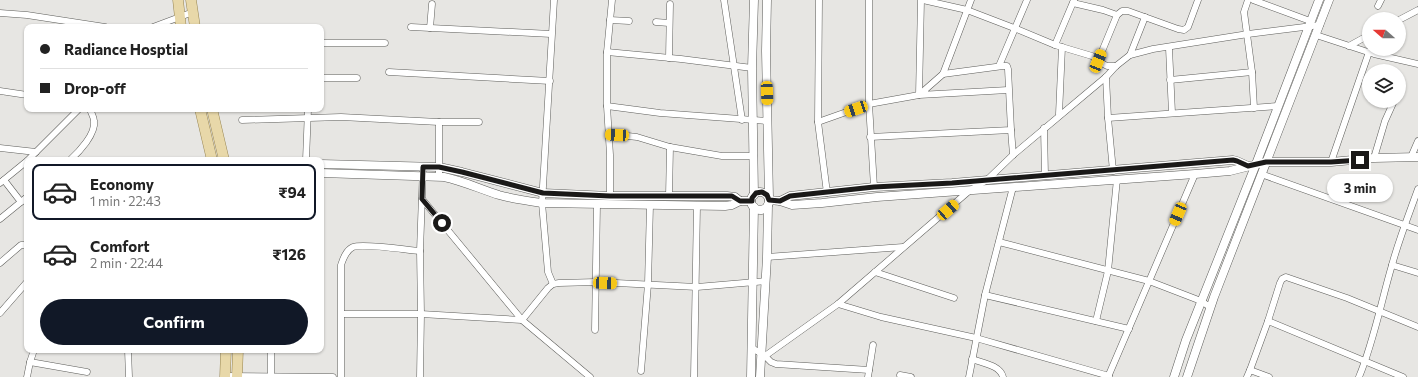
<!DOCTYPE html>
<meta charset="utf-8">
<style>
body{margin:0;font-family:Commissioner,sans-serif;background:#f6f6f6;color:#222;height:100vh;display:flex;flex-direction:column;font-size:15px;white-space:nowrap}
*{box-sizing:border-box;margin:0}
p{font-size:13px;color:#767676}
.icon{flex:none;width:22px;height:22px;fill:none;stroke:currentColor;stroke-width:2;stroke-linecap:round;stroke-linejoin:round}
.map{position:relative;flex:1;overflow:hidden}
.panel{position:absolute;left:24px;top:157px;width:300px;height:196px;display:flex;flex-direction:column;background:#fff;border-radius:8px;box-shadow:0 1px 3px #0004}
.panel>*{flex:none}
.guide{position:absolute;left:24px;top:24px;width:300px;height:88px;border-radius:8px;box-shadow:0 1px 3px #0004;display:grid;align-content:center;height:88px;padding:0 16px;background:#fff}
.needle{width:26px;rotate:290deg}
.tools{position:absolute;left:1362px;top:12px;display:grid;gap:8px}
.tools a{display:grid;place-items:center;width:44px;height:44px;border-radius:50%;background:#fff;box-shadow:0 1px 3px #0004;font-size:20px}
.end{position:absolute;width:18px;height:18px;margin:-9px;border:5px solid #1a1918;background:#fff;box-shadow:0 0 0 2px #fff}
.from{border-radius:50%}
.bubble{position:absolute;height:28px;border-radius:14px;background:#fff;box-shadow:0 1px 3px #0004;font-size:13px;font-weight:700;line-height:28px;text-align:center}
.car{position:absolute;width:12px;height:24px;margin:-12px -6px;border-radius:5px;box-shadow:0 0 3px 1px #0007;background:linear-gradient(#f5c518 24%,#345 0 40%,#f5c518 0 76%,#345 0 86%,#f5c518 0)}
.guide b{display:flex;align-items:center;gap:14px;height:38px;font-size:15px}
.guide b+b{border-top:1px solid #e0e0e0}
.guide i{width:10px;height:10px;background:#222}
ul{padding:7px 0 0;list-style:none}
li{display:flex;align-items:center;gap:12px;height:56px;margin:0 8px 6px;padding:0 8px;border:2px solid transparent;border-radius:8px}
li div{flex:1}
li b{display:block;font-size:15px}
li em{font-style:normal;font-weight:700}
li.active{border-color:#111827}
li>.icon{width:36px;height:36px;stroke-width:1.5}
.action{display:flex;gap:8px;margin-top:auto;padding:8px 16px}
.action a{flex:1;height:46px;border-radius:24px;background:#111827;color:#fff;font-size:16px;font-weight:700;line-height:46px;text-align:center}
.map>svg:first-child{display:block}
</style>
<div class="map">
<svg width="1418" height="377" viewBox="0 0 1418 377">
<rect width="100%" height="100%" fill="#e7e6e3"/>
<g fill="none" stroke-linecap="round" stroke-linejoin="round">
<defs>
<g id="minor">
<path d="M 724,0 L 742,120"/>
<path d="M 819,0 L 818,122 L 827,193"/>
<path d="M 869,0 L 869,104 L 874,187"/>
<path d="M 923,0 L 967,10 L 1014,28 L 1055,45 L 1092,56 L 1098,61 L 1107,66 L 1116,66"/>
<path d="M 971,0 L 943,74 L 919,95 L 1008,90"/>
<path d="M 1248,0 L 1244,12 L 1252,72 L 1254,108"/>
<path d="M 1253,0 L 1310,21"/>
<path d="M 1073,3 L 1103,10 L 1117,15"/>
<path d="M 1378,6 L 1381,0"/>
<path d="M 0,13 L 27,15 L 105,27"/>
<path d="M 610,20 L 629,21"/>
<path d="M 1399,20 L 1418,10"/>
<path d="M 656,22 L 669,23"/>
<path d="M 153,27 L 193,12"/>
<path d="M 411,27 L 551,34"/>
<path d="M 430,28 L 432,4"/>
<path d="M 1316,35 L 1374,54 L 1418,64"/>
<path d="M 321,43 L 385,43"/>
<path d="M 1055,45 L 1074,0"/>
<path d="M 1349,46 L 1369,35"/>
<path d="M 1169,48 L 1172,113"/>
<path d="M 607,52 L 681,59 L 752,68"/>
<path d="M 1130,55 L 1145,17"/>
<path d="M 669,58 L 670,4"/>
<path d="M 1098,61 L 1117,15 L 1122,11 L 1128,11 L 1178,29 L 1184,30 L 1188,27 L 1198,0"/>
<path d="M 999,66 L 1027,0"/>
<path d="M 389,72 L 550,81"/>
<path d="M 1106,77 L 1108,118 L 1113,171"/>
<path d="M 321,78 L 357,78"/>
<path d="M 1170,80 L 1252,72"/>
<path d="M 0,91 L 27,95"/>
<path d="M 607,106 L 660,113 L 767,121"/>
<path d="M 1059,114 L 1062,47"/>
<path d="M 1108,118 L 1278,106"/>
<path d="M 242,120 L 341,117 L 439,122 L 479,122"/>
<path d="M 818,122 L 869,104 L 919,95 L 921,0"/>
<path d="M 1044,128 L 1045,176"/>
<path d="M 1011,130 L 1013,155"/>
<path d="M 609,134 L 637,137 L 670,147 L 722,156 L 754,156"/>
<path d="M 870,137 L 1011,130 L 1008,69 L 1007,66 L 1003,66 L 943,74"/>
<path d="M 0,148 L 36,152"/>
<path d="M 1411,157 L 1418,141"/>
<path d="M 1374,158 L 1385,121 L 1394,101"/>
<path d="M 28,160 L 79,109"/>
<path d="M 70,160 C 79,152 96,134 94,121 C 94,117 91,113 90,109"/>
<path d="M 306,160 L 308,109"/>
<path d="M 1331,162 L 1369,52"/>
<path d="M 1261,174 L 1418,230"/>
<path d="M 439,177 L 439,122"/>
<path d="M 4,180 L 21,202"/>
<path d="M 0,183 L 27,161"/>
<path d="M 610,196 L 610,155 L 607,106 L 607,52 L 612,0"/>
<path d="M 669,196 L 670,147"/>
<path d="M 422,199 L 522,320 L 590,377"/>
<path d="M 0,219 L 27,197"/>
<path d="M 999,242 L 1149,281 L 1201,301 L 1210,307"/>
<path d="M 767,257 L 903,247"/>
<path d="M 0,263 L 21,245 L 27,245"/>
<path d="M 1392,265 L 1418,273"/>
<path d="M 875,272 L 954,298"/>
<path d="M 553,284 L 548,272 L 542,203 L 554,0"/>
<path d="M 985,295 L 1129,329"/>
<path d="M 838,304 L 881,317 L 976,338 L 1109,376"/>
<path d="M 0,313 L 27,282"/>
<path d="M 342,314 L 421,314 L 522,320 L 548,288 L 553,284 L 559,283 L 596,282 L 697,287 L 766,281"/>
<path d="M 1096,321 L 1108,271 L 1117,179"/>
<path d="M 1268,321 L 1403,377"/>
<path d="M 595,330 L 597,204"/>
<path d="M 752,348 L 765,356 L 771,362 L 776,364 L 869,370"/>
<path d="M 128,350 L 129,377"/>
<path d="M 765,356 L 838,304 L 969,191 L 987,180 L 1013,155 L 1106,77 L 1116,66 L 1130,55 L 1153,49 L 1248,34 L 1320,25"/>
<path d="M 972,359 C 982,363 1000,365 1003,377"/>
<path d="M 30,362 L 87,372"/>
<path d="M 1250,370 L 1268,321 L 1280,283 L 1282,279 L 1286,277 L 1347,298 L 1418,327"/>
<path d="M 641,371 L 648,284 L 650,205"/>
<path d="M 900,375 L 911,377"/>
<path d="M 225,376 L 333,377"/>
<path d="M 27,377 L 30,362 L 34,350"/>
<path d="M 271,377 L 271,350"/>
<path d="M 341,377 L 341,265 C 343,259 346,250 353,247 C 363,243 406,250 420,251"/>
<path d="M 420,377 L 421,314 L 420,251 L 423,167"/>
<path d="M 694,377 L 697,206"/>
<path d="M 868,377 L 873,345"/>
<path d="M 969,377 L 985,295 L 1013,187"/>
<path d="M 1108,377 L 1195,174"/>
<path d="M 1247,377 L 1250,370 L 1269,377"/>
<path d="M 1359,377 C 1374,341 1381,302 1392,265 C 1399,239 1409,214 1418,189"/>
</g>
<g id="tertiary">
<path d="M 767,0 L 766,51 L 769,198"/>
<path d="M 321,164 L 439,167 L 462,172 L 543,193 L 610,196 L 727,196 L 735,197 L 740,201"/>
<path d="M 321,173 L 444,177 C 463,181 480,189 499,195 C 513,199 527,201 542,203 L 725,206 L 732,205 L 740,201 L 751,201"/>
<circle cx="760" cy="201" r="9"/>
<path d="M 754,195 L 752,68 L 754,0"/>
<path d="M 769,200 L 780,201 L 792,205 L 822,203 L 877,197 L 1195,174 L 1230,171 L 1266,162 L 1331,162 L 1374,158 L 1418,157"/>
<path d="M 780,201 L 790,196 L 874,187 L 952,183 L 1233,160 L 1237,161 L 1248,166"/>
<path d="M 751,377 L 754,207"/>
<path d="M 760,377 L 767,257 L 768,205"/>
<path d="M 1174,377 L 1186,340 L 1256,164 L 1319,0"/>
<path d="M 1187,377 L 1214,297 L 1329,0"/>
</g>
<g id="primary">
<path d="M 178,0 L 181,27"/>
<path d="M 191,0 L 195,27"/>
<path d="M 200,109 L 212,160"/>
<path d="M 212,109 L 224,160"/>
<path d="M 225,377 L 226,350"/>
<path d="M 237,377 L 238,350"/>
</g>
</defs>
<use href="#minor" stroke="#5d5d5a" stroke-width="7"/>
<use href="#tertiary" stroke="#5d5d5a" stroke-width="9"/>
<use href="#primary" stroke="#968451" stroke-width="11"/>
<use href="#minor" stroke="#fff" stroke-width="6"/>
<use href="#tertiary" stroke="#fff" stroke-width="8"/>
<use href="#primary" stroke="#e8d8a9" stroke-width="10"/>
</g>
<g fill="none" stroke-linecap="round" stroke-linejoin="round">
<path stroke="#1a1918" stroke-width="5" d="M 442,223 L 422,199 L 423,167 L 439,167 L 462,172 L 543,193 L 610,196 L 732,196 L 740,201 L 752,201 L 752,198 L 756,193 L 762,192 L 767,195 L 769,200 L 780,201 L 790,196 L 874,187 L 952,183 L 1233,160 L 1237,161 L 1248,166 L 1266,162 L 1331,162 L 1360,160"/>
</g>
</svg>
<div class="tools">
<a><svg class="needle" viewBox="-14 -14 28 28"><path d="M0-13l5 13h-10z" fill="#e53935"/><path d="M0 13l5-13h-10z" fill="#767676"/></svg></a>
<a><svg class="icon" aria-label="layers" viewBox="0 0 24 24"><path d="M12 4l9 5-9 5-9-5zM3 14l9 5 9-5"/></svg></a>
</div>
<i class="end from" style="left:442px;top:223px"></i>
<i class="end" style="left:1360px;top:160px"></i>
<div class="bubble" style="left:1327px;top:174px;width:66px">3 min</div>
<i class="car" style="left:1098px;top:61px;rotate:22deg"></i>
<i class="car" style="left:767px;top:93px;rotate:178deg"></i>
<i class="car" style="left:856px;top:109px;rotate:251deg"></i>
<i class="car" style="left:617px;top:135px;rotate:273deg"></i>
<i class="car" style="left:948px;top:210px;rotate:49deg"></i>
<i class="car" style="left:1178px;top:214px;rotate:203deg"></i>
<i class="car" style="left:605px;top:283px;rotate:92deg"></i>
<div class="guide">
<b><i class="from"></i>Radiance Hosptial</b>
<b><i></i>Drop-off</b>
</div>
<section class="panel">
<ul>
<li class="active"><svg class="icon" aria-label="car" viewBox="0 0 24 24"><path d="M5 17H2v-5l4-1 3-4h7l3 4 3 1v5h-3M9 17h6M6 11h13"/><circle cx="7" cy="17" r="2"/><circle cx="17" cy="17" r="2"/></svg><div><b>Economy</b><p>1 min · 22:43</p></div><em>₹94</em></li>
<li><svg class="icon" aria-label="car" viewBox="0 0 24 24"><path d="M5 17H2v-5l4-1 3-4h7l3 4 3 1v5h-3M9 17h6M6 11h13"/><circle cx="7" cy="17" r="2"/><circle cx="17" cy="17" r="2"/></svg><div><b>Comfort</b><p>2 min · 22:44</p></div><em>₹126</em></li>
</ul>
<div class="action"><a>Confirm</a></div>
</section>
</div>
